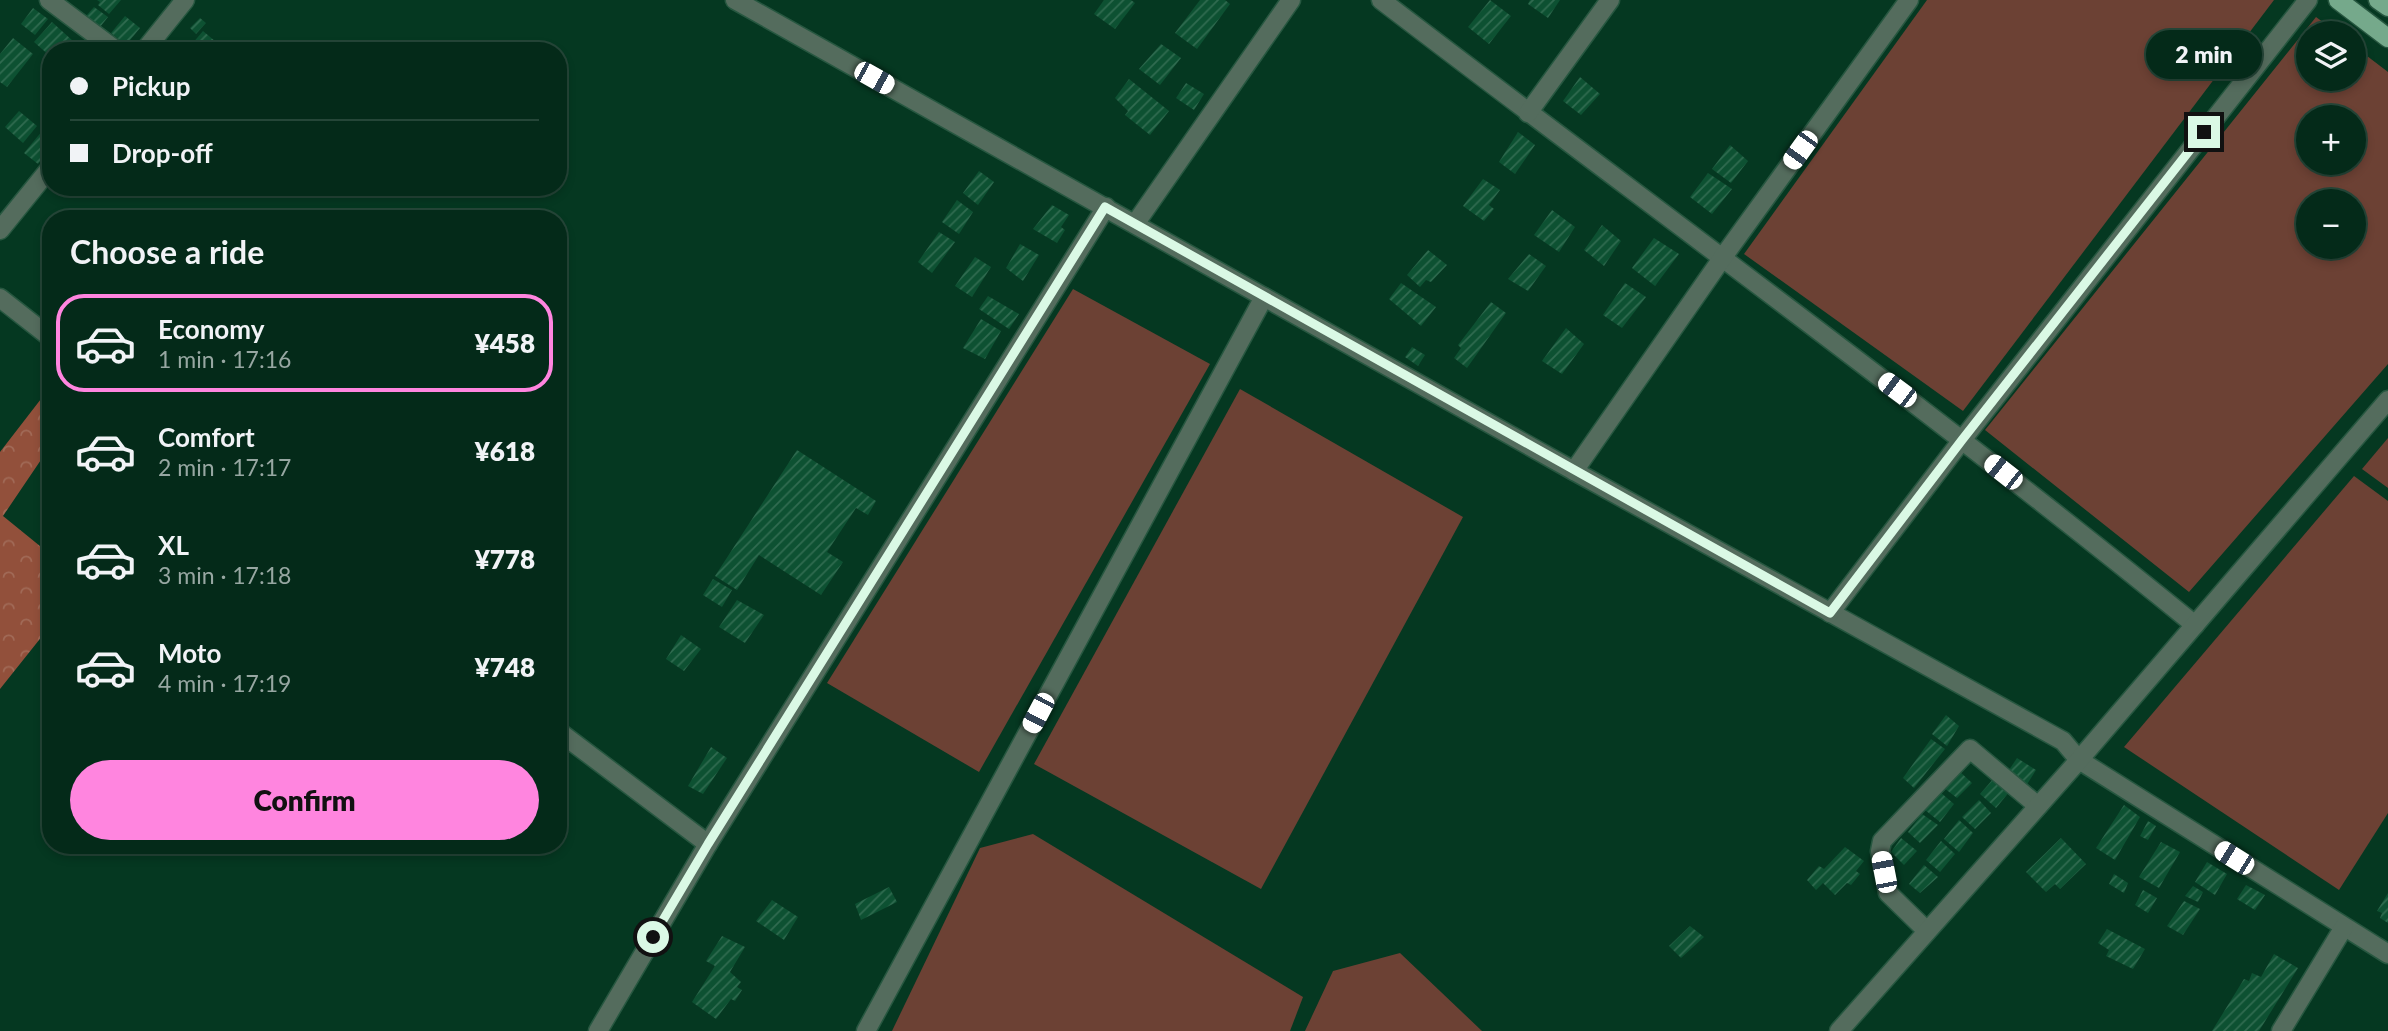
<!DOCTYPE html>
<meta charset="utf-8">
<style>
body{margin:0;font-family:Lato,sans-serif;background:#0d3222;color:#f1f3f6;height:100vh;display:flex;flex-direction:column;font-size:26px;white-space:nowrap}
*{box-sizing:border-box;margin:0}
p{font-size:23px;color:#97a7a2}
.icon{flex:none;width:38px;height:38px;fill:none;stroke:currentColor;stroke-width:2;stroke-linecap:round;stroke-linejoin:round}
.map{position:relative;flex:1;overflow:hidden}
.side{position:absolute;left:42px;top:210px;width:525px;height:644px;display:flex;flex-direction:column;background:#042a19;border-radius:28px;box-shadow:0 4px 10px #0003,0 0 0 2px #254638}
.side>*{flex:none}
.top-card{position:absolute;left:42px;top:42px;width:525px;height:154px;border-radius:28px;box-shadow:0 4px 10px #0003,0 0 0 2px #254638;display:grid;align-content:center;height:154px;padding:0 28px;background:#042a19}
.tools{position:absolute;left:2296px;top:21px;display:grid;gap:14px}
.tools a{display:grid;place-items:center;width:70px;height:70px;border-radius:50%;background:#042a19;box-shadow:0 4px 10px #0003,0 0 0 2px #254638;font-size:35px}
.end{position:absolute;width:32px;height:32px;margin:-16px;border:9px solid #daf9e5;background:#111;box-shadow:0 0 0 4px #111}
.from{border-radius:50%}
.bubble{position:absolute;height:49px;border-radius:24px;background:#042a19;box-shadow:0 4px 10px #0003,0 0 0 2px #254638;font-size:23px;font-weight:800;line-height:49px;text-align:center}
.car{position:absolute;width:21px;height:42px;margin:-21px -10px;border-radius:9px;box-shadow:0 0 5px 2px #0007;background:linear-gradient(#fff 24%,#345 0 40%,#fff 0 76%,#345 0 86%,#fff 0)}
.top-card b{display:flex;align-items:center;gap:24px;height:66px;font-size:26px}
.top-card b+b{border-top:2px solid #254638}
.top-card i{width:18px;height:18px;background:#f1f3f6}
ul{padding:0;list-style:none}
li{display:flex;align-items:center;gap:21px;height:98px;margin:0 14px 10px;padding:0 14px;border:4px solid transparent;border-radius:28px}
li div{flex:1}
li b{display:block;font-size:26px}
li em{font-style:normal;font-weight:800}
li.on{border-color:#ff85df}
li>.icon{width:63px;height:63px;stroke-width:1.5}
h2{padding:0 28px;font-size:32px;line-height:84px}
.button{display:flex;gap:14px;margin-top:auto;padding:14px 28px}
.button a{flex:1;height:80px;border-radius:42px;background:#ff85df;color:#111;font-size:28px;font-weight:800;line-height:80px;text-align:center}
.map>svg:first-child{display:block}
</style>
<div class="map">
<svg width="2388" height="1031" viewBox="0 0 2388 1031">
<defs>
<pattern id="forest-crowns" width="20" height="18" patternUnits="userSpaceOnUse" patternTransform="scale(1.75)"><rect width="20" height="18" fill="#92503b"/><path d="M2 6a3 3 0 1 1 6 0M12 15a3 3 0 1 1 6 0" fill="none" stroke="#a16a57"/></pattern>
<pattern id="building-hatch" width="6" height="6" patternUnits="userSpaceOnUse" patternTransform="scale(1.75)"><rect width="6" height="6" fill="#0d5132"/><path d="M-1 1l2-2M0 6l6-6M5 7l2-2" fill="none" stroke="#306b50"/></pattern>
</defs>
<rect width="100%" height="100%" fill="#053821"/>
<path fill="url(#forest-crowns)" d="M 51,386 L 51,445 L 3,516 L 51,555 L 51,625 L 0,689 L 0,452 Z"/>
<g fill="#6c4134" fill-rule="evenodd">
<path d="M 1927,0 L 2274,0 L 1963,411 L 1744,254 Z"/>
<path d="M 2316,17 L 2338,33 L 2308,33 L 2308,79 L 2354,79 L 2354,46 L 2388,72 L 2388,364 L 2189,592 L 1985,430 ZM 2308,117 L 2354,117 L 2354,163 L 2308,163 ZM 2354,201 L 2354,247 L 2308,247 L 2308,201 Z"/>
<path d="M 1073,289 L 1210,364 L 979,772 L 827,683 Z"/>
<path d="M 1240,389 L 1463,517 L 1261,889 L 1034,764 Z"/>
<path d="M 2388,438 L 2388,488 L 2362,469 Z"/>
<path d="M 2354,476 L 2388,501 L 2388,813 L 2339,890 L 2124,747 Z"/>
<path d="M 1033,834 L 1303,997 L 1290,1031 L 892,1031 L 980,848 Z"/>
<path d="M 1400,953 L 1482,1031 L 1305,1031 L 1333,971 Z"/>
</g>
<g fill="url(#building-hatch)">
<path d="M 97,0 L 121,0 L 109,14 L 98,5 L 100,2 Z"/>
<path d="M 1104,0 L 1131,0 L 1135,3 L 1115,29 L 1094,14 Z"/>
<path d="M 1200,0 L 1225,0 L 1230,4 L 1197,49 L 1175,33 Z"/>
<path d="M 1490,0 L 1511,16 L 1489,44 L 1468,27 Z"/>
<path d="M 1530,0 L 1560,0 L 1548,18 L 1528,4 Z"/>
<path d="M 94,7 L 108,17 L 100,27 L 86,16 Z"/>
<path d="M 33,8 L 48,19 L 35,35 L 21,24 Z"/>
<path d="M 125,16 L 140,28 L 126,45 L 111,33 Z"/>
<path d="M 200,18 L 206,23 L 196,34 L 190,28 Z"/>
<path d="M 52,22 L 84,51 L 51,51 L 51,57 L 34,42 Z"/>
<path d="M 203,31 L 222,47 L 220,51 L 186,51 Z"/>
<path d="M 13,38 L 33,54 L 7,87 L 0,82 L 0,54 Z"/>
<path d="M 1161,44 L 1181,58 L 1160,85 L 1139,69 Z"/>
<path d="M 1580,77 L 1600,94 L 1581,115 L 1563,101 Z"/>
<path d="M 1129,79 L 1169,111 L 1150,135 L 1125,115 L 1128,111 L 1115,98 Z"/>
<path d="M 1186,83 L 1204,94 L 1194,110 L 1176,98 Z"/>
<path d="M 19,111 L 37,126 L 23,143 L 5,127 Z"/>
<path d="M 51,111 L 51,130 L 41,122 Z"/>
<path d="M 43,130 L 51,135 L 51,148 L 38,164 L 24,153 Z"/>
<path d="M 1518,132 L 1535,145 L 1515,174 L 1499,162 Z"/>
<path d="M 1730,145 L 1748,161 L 1731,183 L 1712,169 Z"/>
<path d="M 979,171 L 994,182 L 978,205 L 963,193 Z"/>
<path d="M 1708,173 L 1732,189 L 1712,214 L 1690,197 Z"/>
<path d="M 1483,179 L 1500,190 L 1489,205 L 1494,209 L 1484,221 L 1463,206 Z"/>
<path d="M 957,200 L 973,212 L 959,234 L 942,222 Z"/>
<path d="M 1052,205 L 1069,215 L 1061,227 L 1065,230 L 1057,243 L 1033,229 Z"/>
<path d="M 1552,210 L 1575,227 L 1559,252 L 1534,235 Z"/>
<path d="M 1602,225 L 1621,241 L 1604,266 L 1584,250 Z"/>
<path d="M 939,232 L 955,242 L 932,273 L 918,262 Z"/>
<path d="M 1654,238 L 1679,254 L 1655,286 L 1632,268 Z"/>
<path d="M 1020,244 L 1039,255 L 1023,281 L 1006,268 Z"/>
<path d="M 1428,250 L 1447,265 L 1431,282 L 1426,280 L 1420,287 L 1407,275 Z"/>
<path d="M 1529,254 L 1546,266 L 1528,291 L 1508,279 Z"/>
<path d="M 975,257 L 991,267 L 972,297 L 955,286 Z"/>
<path d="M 1401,283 L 1436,307 L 1421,326 L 1389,299 Z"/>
<path d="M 1625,283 L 1646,297 L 1622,328 L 1603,315 Z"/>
<path d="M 988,296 L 1019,314 L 1009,329 L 979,309 Z"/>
<path d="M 1491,302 L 1506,313 L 1467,368 L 1454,358 L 1461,348 L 1458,345 Z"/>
<path d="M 981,319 L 1001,331 L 985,359 L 963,348 Z"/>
<path d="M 1566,328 L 1584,344 L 1562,374 L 1542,361 Z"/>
<path d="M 1412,347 L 1425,355 L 1418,366 L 1405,357 Z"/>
<path d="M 797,450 L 876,501 L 868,515 L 856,508 L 827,552 L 843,562 L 821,595 L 759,555 L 737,590 L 715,576 Z"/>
<path d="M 713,579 L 732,590 L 722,607 L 703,595 Z"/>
<path d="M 737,600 L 764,615 L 745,643 L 719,627 Z"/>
<path d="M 681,635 L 701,649 L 684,671 L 666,659 Z"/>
<path d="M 1946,715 L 1959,726 L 1947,746 L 1932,734 Z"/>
<path d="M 1931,739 L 1945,749 L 1914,788 L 1903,778 Z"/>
<path d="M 711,747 L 727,758 L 703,794 L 688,786 Z"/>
<path d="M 2017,758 L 2036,770 L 2026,786 L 2007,773 Z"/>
<path d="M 1958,770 L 1972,783 L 1957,798 L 1944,788 Z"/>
<path d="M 1994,778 L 2010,791 L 1996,808 L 1980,794 Z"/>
<path d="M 1940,792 L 1954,804 L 1940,822 L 1925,810 Z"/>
<path d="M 1979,800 L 1991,813 L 1975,829 L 1962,817 Z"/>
<path d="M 2124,805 L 2140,817 L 2115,860 L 2096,848 Z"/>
<path d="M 1922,814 L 1938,825 L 1920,843 L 1908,832 Z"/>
<path d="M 1959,820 L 1973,833 L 1959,852 L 1944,839 Z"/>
<path d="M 2148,821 L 2156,826 L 2148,840 L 2140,836 Z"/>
<path d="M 1901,838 L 1917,851 L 1904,865 L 1891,852 Z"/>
<path d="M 2061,838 L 2086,864 L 2060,889 L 2055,884 L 2046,892 L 2026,872 Z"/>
<path d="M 1941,841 L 1955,854 L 1940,872 L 1926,860 Z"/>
<path d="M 2161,842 L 2180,852 L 2159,888 L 2139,877 Z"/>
<path d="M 1845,847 L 1864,861 L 1856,871 L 1860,874 L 1851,885 L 1847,883 L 1835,895 L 1823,883 L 1816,890 L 1807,880 L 1819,866 L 1824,869 Z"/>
<path d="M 2207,862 L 2227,874 L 2215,895 L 2195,882 Z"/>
<path d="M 1924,865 L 1938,877 L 1920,893 L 1909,884 Z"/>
<path d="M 2114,874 L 2128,883 L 2124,893 L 2109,884 Z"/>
<path d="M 2246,885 L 2265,895 L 2255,910 L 2237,899 Z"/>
<path d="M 2193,886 L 2203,892 L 2198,902 L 2185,896 Z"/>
<path d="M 889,887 L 897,902 L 861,920 L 855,904 Z"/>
<path d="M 2143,890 L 2157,898 L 2148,913 L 2135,905 Z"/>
<path d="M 2388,893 L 2388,923 L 2380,918 L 2382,913 L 2377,911 Z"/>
<path d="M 772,900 L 798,917 L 784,940 L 756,921 Z"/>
<path d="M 2184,901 L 2200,909 L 2183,935 L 2167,926 Z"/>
<path d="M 1690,926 L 1704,937 L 1681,958 L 1669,946 Z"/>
<path d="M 2107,929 L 2145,949 L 2133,969 L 2106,956 L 2109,950 L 2098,943 Z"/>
<path d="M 722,936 L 745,947 L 730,972 L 741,982 L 737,987 L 742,990 L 735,1001 L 731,999 L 716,1019 L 692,1002 L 715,966 L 706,961 Z"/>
<path d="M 2274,954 L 2298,968 L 2259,1031 L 2212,1031 L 2244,979 L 2249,981 L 2252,973 L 2261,977 Z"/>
</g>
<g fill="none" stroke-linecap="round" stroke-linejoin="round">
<defs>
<g id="minor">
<path d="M 49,0 L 117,51"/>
<path d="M 735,0 L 1574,471 L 2063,741 L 2079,760 L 2388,954"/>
<path d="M 1381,0 C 1653,208 1930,409 2195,625"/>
<path d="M 144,51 L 185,0"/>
<path d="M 1528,113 L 1610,0"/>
<path d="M 1135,224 L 1291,0"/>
<path d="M 0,230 L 51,167"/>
<path d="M 0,298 L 51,338"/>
<path d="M 1574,471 L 1723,257 L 1909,0"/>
<path d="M 1830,613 L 1962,440 L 2308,0"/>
<path d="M 558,731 L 708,844"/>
<path d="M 1927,931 L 1888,893 L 1880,851 L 1882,841 L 1970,749 L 2038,806"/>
<path d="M 598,1031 L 708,844 L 1106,207"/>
<path d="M 866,1031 L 1264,297"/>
<path d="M 1839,1031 L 2079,760 L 2388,400"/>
<path d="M 2281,1031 L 2344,927"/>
</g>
<g id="major">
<path d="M 2338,0 L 2388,38"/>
<path d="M 2378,0 L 2388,7"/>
</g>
</defs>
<use href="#minor" stroke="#275740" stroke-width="21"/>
<use href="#major" stroke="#275740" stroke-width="21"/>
<use href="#minor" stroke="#546c5d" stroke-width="18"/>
<use href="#major" stroke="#75a98b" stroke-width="18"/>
</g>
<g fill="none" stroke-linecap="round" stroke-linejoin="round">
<path stroke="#daf9e5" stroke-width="9" d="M 653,937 L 708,844 L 1105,207 L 1830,613 L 1962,440 L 2204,132"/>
</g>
</svg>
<div class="tools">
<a><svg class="icon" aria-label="layers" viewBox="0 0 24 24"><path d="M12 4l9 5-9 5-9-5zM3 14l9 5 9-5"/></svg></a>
<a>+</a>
<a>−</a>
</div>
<i class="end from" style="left:653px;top:937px"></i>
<i class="end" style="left:2204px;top:132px"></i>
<div class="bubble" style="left:2146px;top:30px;width:116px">2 min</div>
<i class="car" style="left:874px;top:78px;rotate:119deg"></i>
<i class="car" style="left:1800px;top:150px;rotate:216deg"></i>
<i class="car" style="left:1897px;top:390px;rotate:307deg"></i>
<i class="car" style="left:2003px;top:472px;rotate:308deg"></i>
<i class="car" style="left:1038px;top:713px;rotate:208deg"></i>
<i class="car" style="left:2234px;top:858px;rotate:302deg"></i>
<i class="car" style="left:1884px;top:872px;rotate:349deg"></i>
<div class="top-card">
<b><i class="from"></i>Pickup</b>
<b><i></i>Drop-off</b>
</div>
<section class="side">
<h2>Choose a ride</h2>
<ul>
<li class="on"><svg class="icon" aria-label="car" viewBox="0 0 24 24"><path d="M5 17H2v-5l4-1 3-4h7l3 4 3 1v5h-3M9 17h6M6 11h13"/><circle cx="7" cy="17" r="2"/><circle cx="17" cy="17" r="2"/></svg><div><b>Economy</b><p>1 min · 17:16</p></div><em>¥458</em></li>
<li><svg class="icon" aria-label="car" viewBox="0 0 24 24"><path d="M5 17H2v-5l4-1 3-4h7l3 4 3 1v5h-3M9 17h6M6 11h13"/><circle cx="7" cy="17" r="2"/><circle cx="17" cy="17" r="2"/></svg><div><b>Comfort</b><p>2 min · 17:17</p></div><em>¥618</em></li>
<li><svg class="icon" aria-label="car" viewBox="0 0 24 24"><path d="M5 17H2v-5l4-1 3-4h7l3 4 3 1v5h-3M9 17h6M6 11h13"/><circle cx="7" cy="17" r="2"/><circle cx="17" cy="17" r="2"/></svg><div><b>XL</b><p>3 min · 17:18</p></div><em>¥778</em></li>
<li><svg class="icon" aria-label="car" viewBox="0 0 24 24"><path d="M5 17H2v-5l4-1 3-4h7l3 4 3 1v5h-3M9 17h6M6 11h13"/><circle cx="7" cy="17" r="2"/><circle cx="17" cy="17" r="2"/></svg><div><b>Moto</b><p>4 min · 17:19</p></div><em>¥748</em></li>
</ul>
<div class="button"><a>Confirm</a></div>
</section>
</div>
